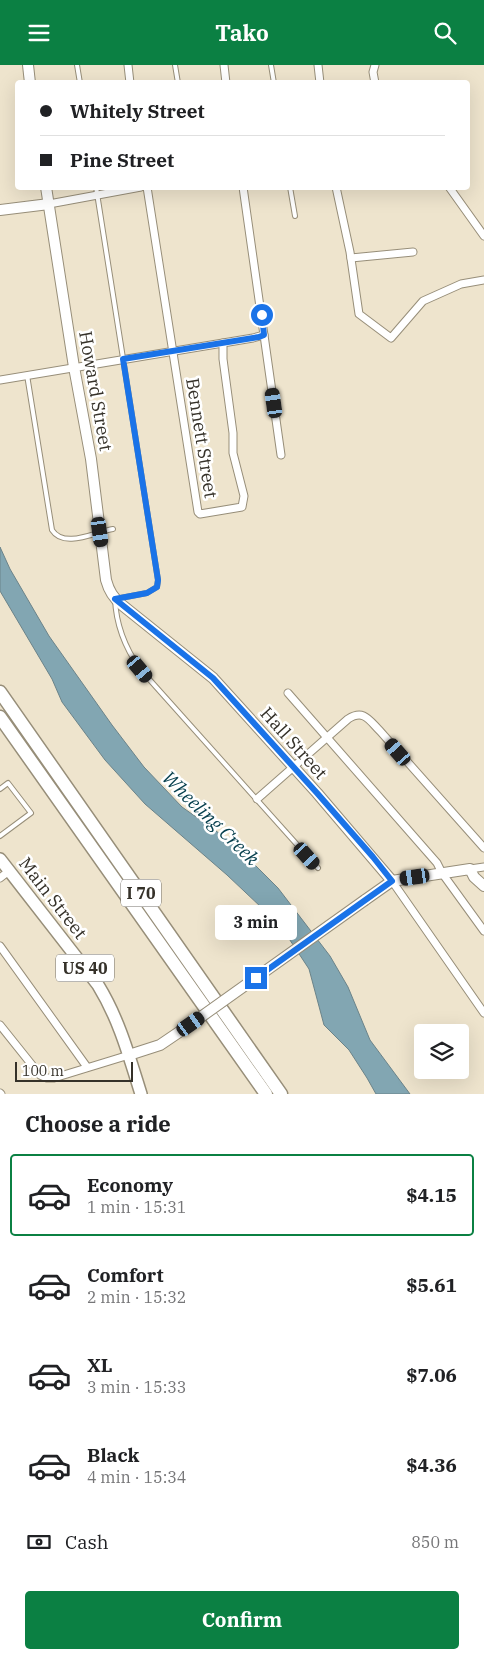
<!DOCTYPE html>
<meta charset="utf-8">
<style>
body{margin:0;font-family:"IBM Plex Serif",serif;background:#f6f6f6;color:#202124;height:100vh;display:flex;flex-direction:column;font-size:19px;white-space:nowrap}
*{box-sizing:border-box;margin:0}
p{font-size:16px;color:#757577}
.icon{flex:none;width:28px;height:28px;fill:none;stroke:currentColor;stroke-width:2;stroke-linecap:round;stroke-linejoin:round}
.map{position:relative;height:1029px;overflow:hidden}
.panel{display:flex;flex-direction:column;background:#fff;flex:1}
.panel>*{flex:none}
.banner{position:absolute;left:15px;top:15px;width:455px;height:110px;border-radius:5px;box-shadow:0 5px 20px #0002;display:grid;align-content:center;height:110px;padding:0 25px;background:#fff}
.buttons{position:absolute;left:414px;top:959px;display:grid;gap:10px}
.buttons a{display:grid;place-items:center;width:55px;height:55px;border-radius:5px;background:#fff;box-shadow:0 5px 20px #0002;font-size:25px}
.scale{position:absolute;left:15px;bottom:12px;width:118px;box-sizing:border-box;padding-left:5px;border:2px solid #353129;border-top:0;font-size:14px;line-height:18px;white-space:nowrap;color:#353129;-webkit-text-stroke:4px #fff;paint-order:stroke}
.end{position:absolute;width:22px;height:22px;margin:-11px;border:6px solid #1a73e8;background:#fff;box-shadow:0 0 0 2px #fff}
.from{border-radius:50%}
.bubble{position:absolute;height:35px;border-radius:5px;background:#fff;box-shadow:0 5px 20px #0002;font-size:16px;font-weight:700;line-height:35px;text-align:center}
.car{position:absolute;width:15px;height:30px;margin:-15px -8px;border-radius:6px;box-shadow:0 0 4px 1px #0007;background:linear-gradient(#222 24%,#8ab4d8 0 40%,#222 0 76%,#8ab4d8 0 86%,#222 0)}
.banner b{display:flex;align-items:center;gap:18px;height:48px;font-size:19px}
.banner b+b{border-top:1px solid #e0e0e0}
.banner i{width:12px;height:12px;background:#202124}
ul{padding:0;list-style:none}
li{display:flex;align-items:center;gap:15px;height:82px;margin:0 10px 8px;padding:0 15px;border:2px solid transparent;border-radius:5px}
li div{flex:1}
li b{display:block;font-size:19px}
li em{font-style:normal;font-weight:700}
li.selected{border-color:#0b8043}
li>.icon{width:45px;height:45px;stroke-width:1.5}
h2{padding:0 25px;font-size:22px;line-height:60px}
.pay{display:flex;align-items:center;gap:12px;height:55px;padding:0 25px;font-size:19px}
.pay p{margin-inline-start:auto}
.primary-button{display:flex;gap:10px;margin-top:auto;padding:10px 25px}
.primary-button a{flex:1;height:58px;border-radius:5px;background:#0b8043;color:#fff;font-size:20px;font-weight:700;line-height:58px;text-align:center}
header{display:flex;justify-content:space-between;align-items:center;height:65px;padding:0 25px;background:#0b8043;color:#fff;font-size:22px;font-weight:700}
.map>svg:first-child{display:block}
</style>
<header><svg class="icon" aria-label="menu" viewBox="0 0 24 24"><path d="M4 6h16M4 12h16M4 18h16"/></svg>Tako<svg class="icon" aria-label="search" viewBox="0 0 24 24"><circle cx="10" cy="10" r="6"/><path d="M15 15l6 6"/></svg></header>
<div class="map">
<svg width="484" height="1029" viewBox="0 0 484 1029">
<rect width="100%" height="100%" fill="#eee4cd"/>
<path fill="#82a6b2" stroke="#6b8389" d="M 0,482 L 10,504 L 49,571 L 112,660 L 144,702 L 182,742 L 233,778 L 278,823 L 330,891 L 348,922 L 370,975 L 410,1029 L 376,1029 L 367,1013 L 349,985 L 324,960 L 309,904 L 280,860 L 227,810 L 145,739 L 105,695 L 62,637 L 52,614 L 0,526 Z"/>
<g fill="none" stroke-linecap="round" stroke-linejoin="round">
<defs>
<g id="lane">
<path d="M 77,0 L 80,18"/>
<path d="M 175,0 L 178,18"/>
<path d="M 271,0 L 274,18"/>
<path d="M 96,122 L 158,515 L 157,522 L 147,528 L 115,534 C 116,559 126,584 140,604 L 318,803"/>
<path d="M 290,122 L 295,151"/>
<path d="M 27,310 L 52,465 C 64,484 95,467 113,464"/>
<path d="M 0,724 L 8,718 L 31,748 L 0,771"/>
</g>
<g id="street">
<path d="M 128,0 L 130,18"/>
<path d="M 224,0 L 226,18"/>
<path d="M 318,0 L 320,18"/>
<path d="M 375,0 L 373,7 L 375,18"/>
<path d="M 147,122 L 198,447 L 200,449 L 242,442 L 244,431 L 233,388 L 233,368 L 223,294 L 223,278"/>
<path d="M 243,122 L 281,390"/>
<path d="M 336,122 L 350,187 L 359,249 L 391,273 L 423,236 L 461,219 L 484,215"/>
<path d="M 449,122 L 484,171"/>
<path d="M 49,139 L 141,122"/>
<path d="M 351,193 L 413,187"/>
<path d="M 0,315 L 253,273 L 264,270"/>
<path d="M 288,628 L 437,798 L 442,808 L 484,866"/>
<path d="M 257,734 L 348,654 C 364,644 369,655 380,666 L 484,783"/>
<path d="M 470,804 L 484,802"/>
<path d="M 0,813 L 9,806"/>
<path d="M 392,816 L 484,948"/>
<path d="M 0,881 L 87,1002"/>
<path d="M 0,960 L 40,1010 L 47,1013 L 54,1013 L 129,990"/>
<path d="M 0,1028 L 1,1029"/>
</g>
<g id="secondary">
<path d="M 28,0 L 30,18"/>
<path d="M 46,122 L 74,302 L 91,394 L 106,515 C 109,526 113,533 122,540 L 213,613 L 317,728 L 392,816"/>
<path d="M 0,145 L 49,139"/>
<path d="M 365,835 L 392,816 L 470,804 L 474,812 L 484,821"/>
<path d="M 129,990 L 160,980 L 191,959"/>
</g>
<path id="primary" d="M 0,794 L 98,920 C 119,954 129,991 141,1029"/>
<g id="highway">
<path d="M 0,627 L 281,1029"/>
<path d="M 0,652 L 266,1029"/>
</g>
</defs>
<use href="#lane" stroke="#978e79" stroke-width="6"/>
<use href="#street" stroke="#978e79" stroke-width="9"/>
<use href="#secondary" stroke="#978e79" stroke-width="12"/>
<use href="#primary" stroke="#978e79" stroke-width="14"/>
<use href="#highway" stroke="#978e79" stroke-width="15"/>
<use href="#lane" stroke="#fff" stroke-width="4"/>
<use href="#street" stroke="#fff" stroke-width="7"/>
<use href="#secondary" stroke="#fff" stroke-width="10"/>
<use href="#primary" stroke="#fff" stroke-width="11"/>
<use href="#highway" stroke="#fff" stroke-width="12"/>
<defs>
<path id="secondary-bridge" d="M 191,959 L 365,835"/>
</defs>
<use href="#secondary-bridge" stroke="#978e79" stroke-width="12" stroke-linecap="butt"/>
<use href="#secondary-bridge" stroke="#fff" stroke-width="10"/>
</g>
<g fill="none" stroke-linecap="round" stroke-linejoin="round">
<path stroke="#1a73e8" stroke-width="6" d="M 256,913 L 392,816 L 373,792 L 317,728 L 213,613 L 115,534 L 147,528 L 157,522 L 158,515 L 123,294 L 259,272 L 264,270 L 262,250"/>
</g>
<g text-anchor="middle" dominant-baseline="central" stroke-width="5" stroke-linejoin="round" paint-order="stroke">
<g fill="#fff" stroke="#726f69" stroke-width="1">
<rect x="121" y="814.5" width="40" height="27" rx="4"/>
<rect x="56" y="889.5" width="58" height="27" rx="4"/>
</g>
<g font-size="16" font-weight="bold" fill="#353129">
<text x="141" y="828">I 70</text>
<text x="85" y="903">US 40</text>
</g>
<g font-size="18" fill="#353129" stroke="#fff">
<text transform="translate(96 326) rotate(80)">Howard Street</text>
<text transform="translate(202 373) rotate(81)">Bennett Street</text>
<text transform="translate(294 678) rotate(48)">Hall Street</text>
<text transform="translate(53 833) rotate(52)">Main Street</text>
</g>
<g font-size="19" font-style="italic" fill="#063f4d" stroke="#fff">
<text transform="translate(211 753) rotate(44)">Wheeling Creek</text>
</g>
</g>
</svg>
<div class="buttons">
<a><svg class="icon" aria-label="layers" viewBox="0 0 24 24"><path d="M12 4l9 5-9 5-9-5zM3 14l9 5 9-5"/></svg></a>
</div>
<div class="scale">100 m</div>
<i class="end from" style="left:262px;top:250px"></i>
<i class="end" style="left:256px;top:913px"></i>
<div class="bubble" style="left:215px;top:840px;width:82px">3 min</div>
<i class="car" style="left:274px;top:338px;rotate:352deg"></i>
<i class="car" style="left:100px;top:467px;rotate:172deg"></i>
<i class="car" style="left:140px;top:604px;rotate:140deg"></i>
<i class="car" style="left:398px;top:687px;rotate:319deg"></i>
<i class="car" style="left:307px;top:791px;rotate:138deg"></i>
<i class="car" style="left:415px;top:812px;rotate:262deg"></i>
<i class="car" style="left:191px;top:959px;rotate:55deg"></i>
<div class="banner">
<b><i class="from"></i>Whitely Street</b>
<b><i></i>Pine Street</b>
</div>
</div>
<section class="panel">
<h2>Choose a ride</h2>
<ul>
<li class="selected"><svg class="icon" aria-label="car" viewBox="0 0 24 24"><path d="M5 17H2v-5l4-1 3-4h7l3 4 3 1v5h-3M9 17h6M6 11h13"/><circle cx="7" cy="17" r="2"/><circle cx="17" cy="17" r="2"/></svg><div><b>Economy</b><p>1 min · 15:31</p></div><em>$4.15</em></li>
<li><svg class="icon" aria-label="car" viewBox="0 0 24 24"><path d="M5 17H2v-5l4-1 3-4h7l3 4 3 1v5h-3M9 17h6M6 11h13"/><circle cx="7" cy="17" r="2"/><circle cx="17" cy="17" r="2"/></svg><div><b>Comfort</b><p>2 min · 15:32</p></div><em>$5.61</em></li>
<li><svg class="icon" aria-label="car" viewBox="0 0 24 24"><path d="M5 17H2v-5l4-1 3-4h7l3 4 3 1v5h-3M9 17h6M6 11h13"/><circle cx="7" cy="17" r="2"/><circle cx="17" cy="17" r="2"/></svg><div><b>XL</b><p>3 min · 15:33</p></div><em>$7.06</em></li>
<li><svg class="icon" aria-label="car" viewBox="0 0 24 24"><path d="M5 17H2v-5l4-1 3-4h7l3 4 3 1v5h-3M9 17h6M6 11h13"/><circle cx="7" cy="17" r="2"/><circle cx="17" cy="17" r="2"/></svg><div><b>Black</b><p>4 min · 15:34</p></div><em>$4.36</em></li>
</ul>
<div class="pay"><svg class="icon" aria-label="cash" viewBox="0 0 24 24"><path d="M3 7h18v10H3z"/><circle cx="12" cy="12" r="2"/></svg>Cash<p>850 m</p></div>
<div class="primary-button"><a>Confirm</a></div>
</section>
